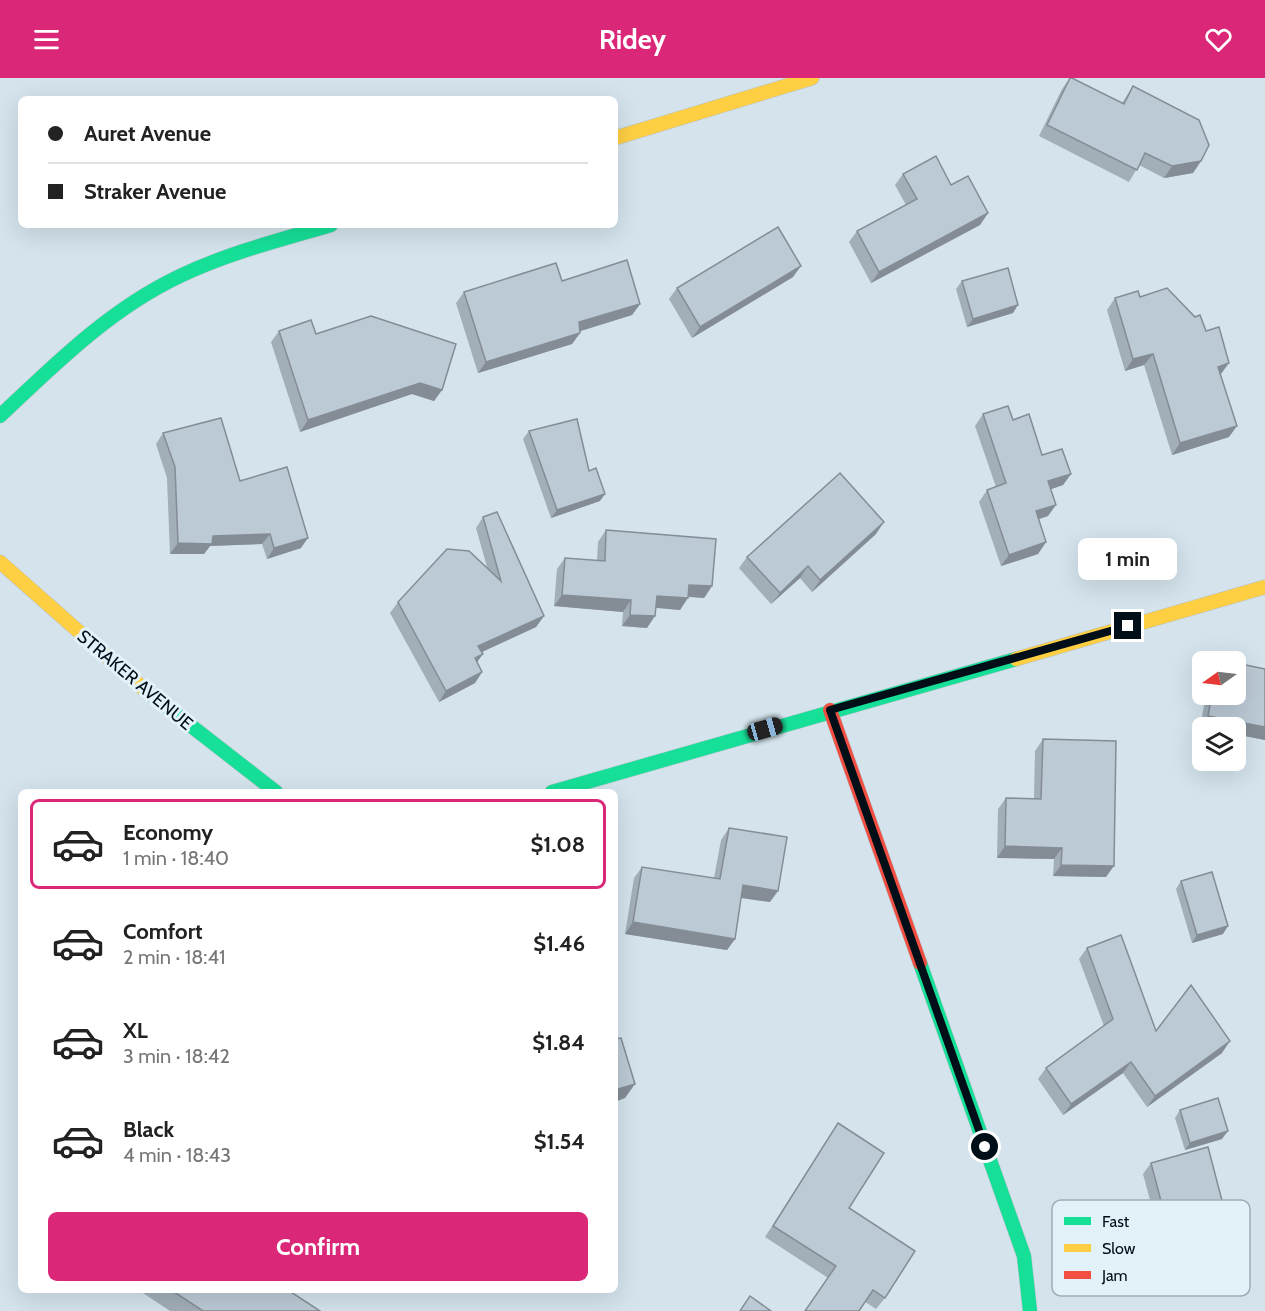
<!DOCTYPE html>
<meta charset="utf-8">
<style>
body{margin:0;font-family:Cabin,sans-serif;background:#f6f6f6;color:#222;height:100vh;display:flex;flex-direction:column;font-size:22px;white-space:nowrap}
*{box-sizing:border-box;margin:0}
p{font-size:20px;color:#767676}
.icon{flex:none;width:33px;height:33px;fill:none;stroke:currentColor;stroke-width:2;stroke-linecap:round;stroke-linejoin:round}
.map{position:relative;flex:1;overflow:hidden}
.side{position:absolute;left:18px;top:711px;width:600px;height:504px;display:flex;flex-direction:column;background:#fff;border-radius:9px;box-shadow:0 6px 24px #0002}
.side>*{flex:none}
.hud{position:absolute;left:18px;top:18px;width:600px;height:132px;border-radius:9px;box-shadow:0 6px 24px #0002;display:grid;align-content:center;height:132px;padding:0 30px;background:#fff}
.needle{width:39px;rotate:256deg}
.fabs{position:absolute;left:1192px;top:573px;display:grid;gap:12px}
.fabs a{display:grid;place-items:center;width:54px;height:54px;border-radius:9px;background:#fff;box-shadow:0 6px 24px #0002;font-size:30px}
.end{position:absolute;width:27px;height:27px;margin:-14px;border:8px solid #000e18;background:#fff;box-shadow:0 0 0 3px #fff}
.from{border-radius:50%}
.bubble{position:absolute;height:42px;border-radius:9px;background:#fff;box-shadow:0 6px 24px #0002;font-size:20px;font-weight:700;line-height:42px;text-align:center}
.car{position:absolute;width:18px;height:36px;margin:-18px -9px;border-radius:8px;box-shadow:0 0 4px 2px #0007;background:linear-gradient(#222 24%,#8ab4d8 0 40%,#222 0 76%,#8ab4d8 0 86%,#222 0)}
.hud b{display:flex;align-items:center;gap:21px;height:57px;font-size:22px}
.hud b+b{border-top:2px solid #e0e0e0}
.hud i{width:15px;height:15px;background:#222}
ul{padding:10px 0 0;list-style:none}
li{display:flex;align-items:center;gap:18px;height:90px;margin:0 12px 9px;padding:0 18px;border:3px solid transparent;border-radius:9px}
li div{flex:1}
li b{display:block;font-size:22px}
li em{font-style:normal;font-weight:700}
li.on{border-color:#db2777}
li>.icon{width:54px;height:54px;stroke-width:1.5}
.cta{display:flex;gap:12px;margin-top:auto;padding:12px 30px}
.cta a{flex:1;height:69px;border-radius:9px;background:#db2777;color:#fff;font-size:24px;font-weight:700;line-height:69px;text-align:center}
header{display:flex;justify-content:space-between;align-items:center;height:78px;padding:0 30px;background:#db2777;color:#fff;font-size:27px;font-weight:700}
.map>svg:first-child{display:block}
</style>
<header><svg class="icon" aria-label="menu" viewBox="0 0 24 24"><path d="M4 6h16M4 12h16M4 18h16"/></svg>Ridey<svg class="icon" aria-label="heart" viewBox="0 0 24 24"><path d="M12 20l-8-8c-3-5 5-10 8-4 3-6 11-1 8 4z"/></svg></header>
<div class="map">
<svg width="1265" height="1233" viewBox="0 0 1265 1233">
<rect width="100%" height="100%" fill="#d4e3ec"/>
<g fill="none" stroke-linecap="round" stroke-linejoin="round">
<defs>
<g id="fast">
<path d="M 0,338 C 55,286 110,231 180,198 C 228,175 280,162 331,147"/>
<path d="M 145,612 L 276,714"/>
<path d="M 552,714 L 1016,581"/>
<path d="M 920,885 L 1024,1178 L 1030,1233"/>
</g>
<g id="slow">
<path d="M 615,60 L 812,0"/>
<path d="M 0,484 L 145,612"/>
<path d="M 1016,581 L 1265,509"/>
</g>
<path id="jam" d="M 830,632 L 920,885"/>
</defs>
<use href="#fast" stroke="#b4c0c8" stroke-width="15"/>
<use href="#slow" stroke="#b4c0c8" stroke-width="15"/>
<use href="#jam" stroke="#b4c0c8" stroke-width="15"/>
<use href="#fast" stroke="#16e098" stroke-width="14"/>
<use href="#slow" stroke="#ffcf43" stroke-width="14"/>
<use href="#jam" stroke="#f24e42" stroke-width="14"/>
</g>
<g fill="#a2aeb8">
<path d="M 1070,0 L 1122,25 L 1133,8 L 1201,83 L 1193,95 L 1164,100 L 1139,87 L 1129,104 L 1039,58 L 1062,11 Z"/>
<path d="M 903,96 L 951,107 L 988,135 L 980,147 L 871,205 L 849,164 L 857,153 L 906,127 L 895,107 Z"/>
<path d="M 793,199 L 692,260 L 669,221 L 677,210 Z"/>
<path d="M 962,203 L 1013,235 L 967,249 L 956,211 Z"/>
<path d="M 464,214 L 640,226 L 632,237 L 580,253 L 580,255 L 572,266 L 478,295 L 456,225 Z"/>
<path d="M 1140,219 L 1206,253 L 1221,296 L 1221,297 L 1229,359 L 1172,377 L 1144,287 L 1125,293 L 1107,232 L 1115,220 Z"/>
<path d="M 279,253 L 316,256 L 442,312 L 434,323 L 412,316 L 300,354 L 271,264 Z"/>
<path d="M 983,336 L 1013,342 L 1042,377 L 1071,396 L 1063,407 L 1051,411 L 1048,438 L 1038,441 L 1046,464 L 1038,476 L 1001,488 L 979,424 L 987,412 L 996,409 L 975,348 Z"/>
<path d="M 529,353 L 589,393 L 600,423 L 551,440 L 523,361 Z"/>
<path d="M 163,355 L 240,403 L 301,470 L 267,481 L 262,466 L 210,468 L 204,476 L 170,476 L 167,400 L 156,366 Z"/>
<path d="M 483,439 L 544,538 L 536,549 L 482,574 L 477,584 L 482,594 L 475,605 L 439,624 L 390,535 L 398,524 L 487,489 L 476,450 Z"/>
<path d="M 606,452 L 712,508 L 704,520 L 688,519 L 680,532 L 656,530 L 647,550 L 622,548 L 623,534 L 554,528 L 557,491 L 565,480 L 597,483 L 598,464 Z"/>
<path d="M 876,456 L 812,514 L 800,500 L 771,526 L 739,490 L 747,479 Z"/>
<path d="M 1265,591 L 1265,662 L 1200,650 L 1206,616 L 1236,616 Z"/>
<path d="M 1043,661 L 1106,799 L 1053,798 L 1054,781 L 997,780 L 998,731 L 1006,720 L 1034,720 L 1035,673 Z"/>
<path d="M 729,750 L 770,824 L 741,820 L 735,861 L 727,872 L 625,856 L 634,800 L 642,789 L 714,800 L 721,762 Z"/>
<path d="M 1181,803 L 1223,856 L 1192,865 L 1176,811 Z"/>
<path d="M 1087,870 L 1156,953 L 1222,975 L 1147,1029 L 1123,995 L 1063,1037 L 1038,1001 L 1046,990 L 1104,948 L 1079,881 Z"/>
<path d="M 1180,1032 L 1222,1061 L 1185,1072 L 1175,1040 Z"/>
<path d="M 838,1045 L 849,1130 L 885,1220 L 876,1231 L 765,1159 Z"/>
<path d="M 1151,1085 L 1238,1184 L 1230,1196 L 1148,1218 L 1137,1178 L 1145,1167 L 1161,1163 L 1143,1096 Z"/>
<path d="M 141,1212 L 288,1212 L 320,1233 L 170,1233 L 140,1213 Z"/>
</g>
<g fill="#848d96">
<path d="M 1201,83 L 1193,95 L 1164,100 L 1172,88 Z"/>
<path d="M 988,135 L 980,147 L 871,205 L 879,194 Z"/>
<path d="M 801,188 L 793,199 L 692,260 L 700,249 Z"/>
<path d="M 640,226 L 632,237 L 571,256 L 579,244 Z"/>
<path d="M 1018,227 L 1013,235 L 967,249 L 973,241 Z"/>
<path d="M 580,255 L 572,266 L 478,295 L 486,284 Z"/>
<path d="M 1153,276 L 1144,287 L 1125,293 L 1133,281 Z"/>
<path d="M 1229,285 L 1221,296 L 1210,300 L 1218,289 Z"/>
<path d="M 420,305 L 442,312 L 434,323 L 412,316 L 300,354 L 308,342 Z"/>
<path d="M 1237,348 L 1229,359 L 1172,377 L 1180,365 Z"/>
<path d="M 1071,396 L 1063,407 L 1040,415 L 1048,403 Z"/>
<path d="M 605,416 L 600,423 L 551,440 L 557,432 Z"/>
<path d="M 1056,427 L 1048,438 L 1028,445 L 1036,433 Z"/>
<path d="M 884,444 L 876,456 L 812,514 L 820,502 Z"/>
<path d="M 270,456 L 262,466 L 210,468 L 204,476 L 170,476 L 178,465 L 213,458 Z"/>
<path d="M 308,460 L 301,470 L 267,481 L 274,470 Z"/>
<path d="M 1046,464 L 1038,476 L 1001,488 L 1009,477 Z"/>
<path d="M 808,488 L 800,500 L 771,526 L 780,515 Z"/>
<path d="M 689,507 L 712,508 L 704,520 L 681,518 Z"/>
<path d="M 562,517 L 631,522 L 623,534 L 554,528 Z"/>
<path d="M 657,518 L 688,520 L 680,532 L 649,529 Z"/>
<path d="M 630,537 L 655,538 L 647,550 L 622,548 Z"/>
<path d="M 544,538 L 536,549 L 471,579 L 478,568 Z"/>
<path d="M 483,576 L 475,587 L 475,580 Z"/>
<path d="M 482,594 L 475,605 L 439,624 L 446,613 Z"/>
<path d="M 1208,638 L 1265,649 L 1265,662 L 1236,656 L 1236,650 L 1200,650 Z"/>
<path d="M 1005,768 L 1062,770 L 1054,781 L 997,780 Z"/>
<path d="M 1061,787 L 1114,788 L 1106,799 L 1053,798 Z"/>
<path d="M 743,807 L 778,813 L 770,824 L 735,819 Z"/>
<path d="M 633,844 L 735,861 L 727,872 L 625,856 Z"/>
<path d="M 1228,848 L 1223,856 L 1192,865 L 1197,857 Z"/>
<path d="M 1230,963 L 1222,975 L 1147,1029 L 1155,1018 Z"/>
<path d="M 1131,984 L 1123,995 L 1063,1037 L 1071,1026 Z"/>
<path d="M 635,1006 L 625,1020 L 615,1024 L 615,1012 Z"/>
<path d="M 1228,1053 L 1222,1061 L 1185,1072 L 1190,1065 Z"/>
<path d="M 1238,1184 L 1230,1196 L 1148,1218 L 1156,1207 Z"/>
</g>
<g fill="#bccad6" stroke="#848d96" stroke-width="1.5">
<path d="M 1070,0 L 1072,0 L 1124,26 L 1133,8 L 1199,42 L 1209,67 L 1201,83 L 1172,88 L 1145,75 L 1137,92 L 1047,47 Z"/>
<path d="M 936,78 L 951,107 L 968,98 L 988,135 L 879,194 L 857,153 L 917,121 L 903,96 Z"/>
<path d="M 778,149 L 801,188 L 700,249 L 677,210 Z"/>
<path d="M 627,182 L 640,226 L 579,244 L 580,255 L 486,284 L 464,214 L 556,185 L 562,203 Z"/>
<path d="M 1008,190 L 1018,227 L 973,241 L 962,203 Z"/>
<path d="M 1167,210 L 1195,239 L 1200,237 L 1206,253 L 1219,249 L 1229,285 L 1218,289 L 1237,348 L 1180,365 L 1153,276 L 1133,281 L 1115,220 L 1138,213 L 1140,219 Z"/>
<path d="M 371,238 L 456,266 L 442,312 L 420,305 L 308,342 L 279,253 L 311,242 L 316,256 Z"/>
<path d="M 1008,328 L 1013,342 L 1029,336 L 1042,377 L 1062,371 L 1071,396 L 1048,403 L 1056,427 L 1036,433 L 1046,464 L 1009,477 L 987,412 L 1006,405 L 983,336 Z"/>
<path d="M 221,340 L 240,403 L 287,389 L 308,460 L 274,470 L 270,456 L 213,458 L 212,466 L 178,465 L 175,389 L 163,355 Z"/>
<path d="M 577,341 L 589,393 L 596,390 L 605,416 L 557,432 L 529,353 Z"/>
<path d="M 840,395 L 884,444 L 820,502 L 808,488 L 780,515 L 747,479 Z"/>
<path d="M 497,434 L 544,538 L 478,568 L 483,576 L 475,580 L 482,594 L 446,613 L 398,524 L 447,471 L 469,473 L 501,503 L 483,439 Z"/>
<path d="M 606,452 L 716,461 L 712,508 L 689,507 L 688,520 L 657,518 L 655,538 L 630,537 L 631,522 L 562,517 L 565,480 L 605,483 Z"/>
<path d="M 1236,585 L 1265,591 L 1265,649 L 1208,638 L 1212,616 L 1236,616 Z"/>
<path d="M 1043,661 L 1116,663 L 1114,788 L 1061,787 L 1062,770 L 1005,768 L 1006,720 L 1041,721 Z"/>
<path d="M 729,750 L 787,759 L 778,813 L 743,807 L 735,861 L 633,844 L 642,789 L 720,801 Z"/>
<path d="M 1212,794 L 1228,848 L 1197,857 L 1181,803 Z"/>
<path d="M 1121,857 L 1156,953 L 1191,907 L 1230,963 L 1155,1018 L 1131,984 L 1071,1026 L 1046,990 L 1113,941 L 1087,870 Z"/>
<path d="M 621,960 L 635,1006 L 615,1012 L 615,961 Z"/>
<path d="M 1218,1020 L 1228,1053 L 1190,1065 L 1180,1032 Z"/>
<path d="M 838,1045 L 884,1075 L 849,1130 L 915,1173 L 885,1220 L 873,1212 L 859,1233 L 805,1233 L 836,1188 L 773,1148 Z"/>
<path d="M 1208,1069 L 1238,1184 L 1156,1207 L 1145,1167 L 1171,1161 L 1151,1085 Z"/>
<path d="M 171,1212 L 288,1212 L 320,1233 L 203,1233 Z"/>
<path d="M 750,1218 L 771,1233 L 740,1233 Z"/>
</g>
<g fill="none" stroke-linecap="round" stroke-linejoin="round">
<path stroke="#000e18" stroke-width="8" d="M 985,1069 L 830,632 L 1128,548"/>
</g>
<g text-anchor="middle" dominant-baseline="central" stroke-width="6" stroke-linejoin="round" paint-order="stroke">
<g font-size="18" fill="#000e18" stroke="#e3f1f9">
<text transform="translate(135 602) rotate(40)">STRAKER AVENUE</text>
</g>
</g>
<rect x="1052" y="1122" width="198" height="96" rx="9" fill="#e3f1f9" stroke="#9fadb6" stroke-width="1.5"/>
<rect x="1064" y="1139" width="27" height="8" fill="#16e098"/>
<rect x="1064" y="1166" width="27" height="8" fill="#ffcf43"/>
<rect x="1064" y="1193" width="27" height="8" fill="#f24e42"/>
<g font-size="16" fill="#000e18">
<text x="1102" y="1149">Fast</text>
<text x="1102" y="1176">Slow</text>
<text x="1102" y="1203">Jam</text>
</g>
</svg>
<div class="fabs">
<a><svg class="needle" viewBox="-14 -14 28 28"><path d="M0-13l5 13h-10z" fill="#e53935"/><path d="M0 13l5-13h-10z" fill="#767676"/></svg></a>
<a><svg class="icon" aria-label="layers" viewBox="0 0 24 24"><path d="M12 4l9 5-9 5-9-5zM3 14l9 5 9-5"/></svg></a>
</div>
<i class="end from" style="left:985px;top:1069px"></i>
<i class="end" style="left:1128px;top:548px"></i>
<div class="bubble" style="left:1078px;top:460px;width:99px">1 min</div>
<i class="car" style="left:765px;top:651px;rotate:74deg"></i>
<div class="hud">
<b><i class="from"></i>Auret Avenue</b>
<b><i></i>Straker Avenue</b>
</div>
<section class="side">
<ul>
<li class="on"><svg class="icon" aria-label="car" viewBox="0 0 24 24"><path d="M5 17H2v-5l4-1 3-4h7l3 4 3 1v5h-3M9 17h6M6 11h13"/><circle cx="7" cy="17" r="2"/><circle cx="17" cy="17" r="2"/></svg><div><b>Economy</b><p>1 min · 18:40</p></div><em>$1.08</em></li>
<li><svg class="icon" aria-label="car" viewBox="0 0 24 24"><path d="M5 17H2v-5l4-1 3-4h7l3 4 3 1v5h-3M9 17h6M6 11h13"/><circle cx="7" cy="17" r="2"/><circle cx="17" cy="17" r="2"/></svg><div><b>Comfort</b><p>2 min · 18:41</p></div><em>$1.46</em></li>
<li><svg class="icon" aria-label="car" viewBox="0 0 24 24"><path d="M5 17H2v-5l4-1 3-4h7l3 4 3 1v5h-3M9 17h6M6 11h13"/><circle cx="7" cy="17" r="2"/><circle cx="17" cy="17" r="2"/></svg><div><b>XL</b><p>3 min · 18:42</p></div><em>$1.84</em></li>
<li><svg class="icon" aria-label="car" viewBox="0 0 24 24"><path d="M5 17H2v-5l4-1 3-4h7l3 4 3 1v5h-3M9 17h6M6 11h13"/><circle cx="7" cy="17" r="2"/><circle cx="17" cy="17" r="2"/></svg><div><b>Black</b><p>4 min · 18:43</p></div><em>$1.54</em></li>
</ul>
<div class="cta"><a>Confirm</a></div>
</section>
</div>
